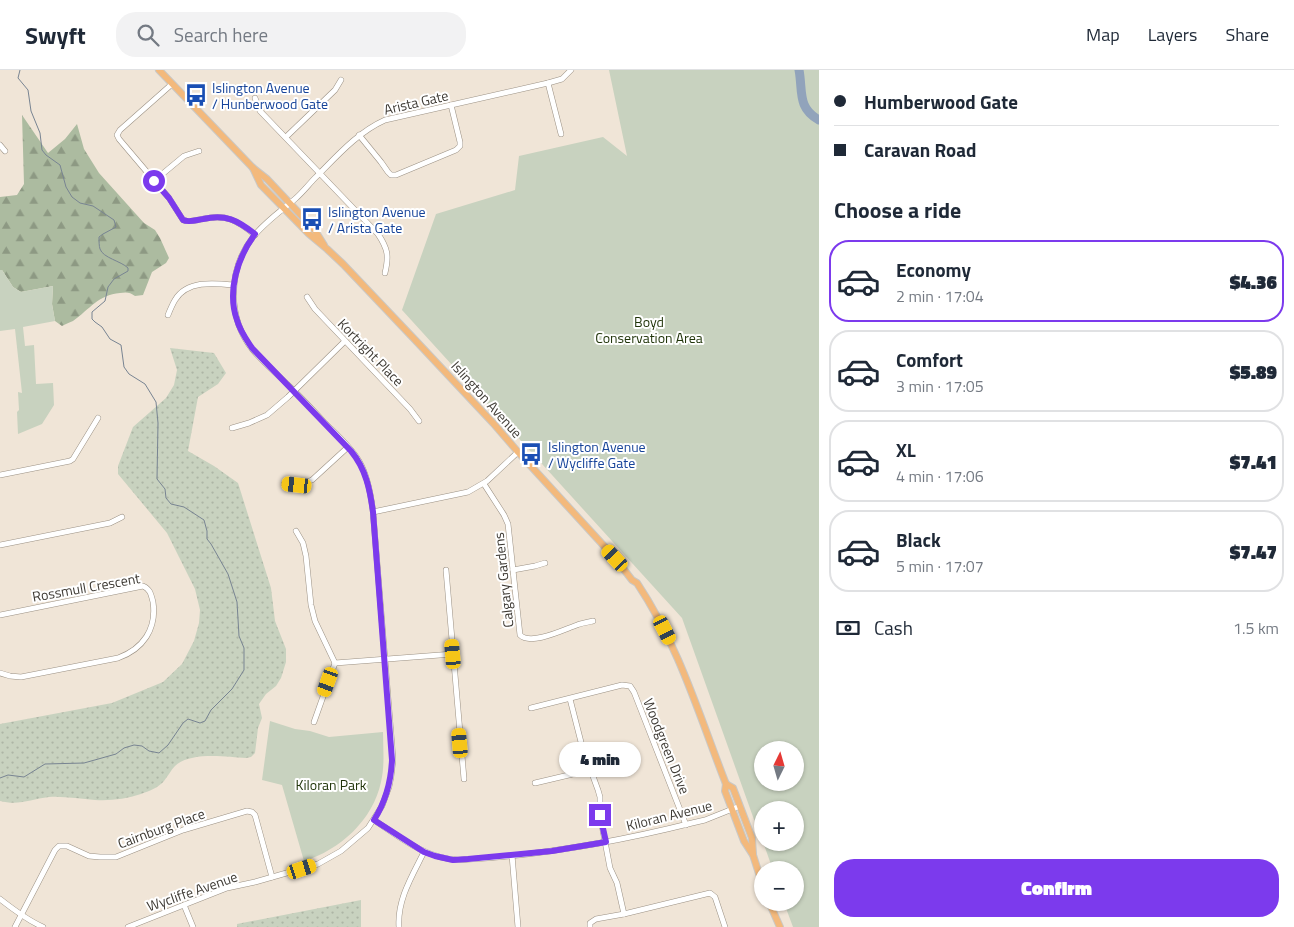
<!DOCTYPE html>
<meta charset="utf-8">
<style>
body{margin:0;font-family:"Titillium Web",sans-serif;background:#f2f2f3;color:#1f2937;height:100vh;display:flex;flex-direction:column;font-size:19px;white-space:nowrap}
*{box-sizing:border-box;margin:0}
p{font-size:16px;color:#747a83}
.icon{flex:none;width:28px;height:28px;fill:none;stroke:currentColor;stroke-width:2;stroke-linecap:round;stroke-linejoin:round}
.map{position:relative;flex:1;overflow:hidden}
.drawer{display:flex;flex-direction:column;background:#fff;width:475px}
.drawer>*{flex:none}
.hud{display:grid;align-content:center;height:110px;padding:0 15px;background:#fff}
.needle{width:32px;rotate:5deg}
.tools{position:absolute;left:754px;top:671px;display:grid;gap:10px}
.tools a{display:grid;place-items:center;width:50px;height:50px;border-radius:50%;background:#fff;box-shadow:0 1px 4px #0004;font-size:25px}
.end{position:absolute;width:22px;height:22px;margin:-11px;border:6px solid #7c3aed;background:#fff;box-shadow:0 0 0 2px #fff}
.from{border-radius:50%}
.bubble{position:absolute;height:35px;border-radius:18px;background:#fff;box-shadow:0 1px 4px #0004;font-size:16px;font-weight:800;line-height:35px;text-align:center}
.car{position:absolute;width:15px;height:30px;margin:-15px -8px;border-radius:6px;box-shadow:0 0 4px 1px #0007;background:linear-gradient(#f5c518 24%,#345 0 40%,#f5c518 0 76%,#345 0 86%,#f5c518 0)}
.hud b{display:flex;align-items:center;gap:18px;height:48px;font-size:19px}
.hud b+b{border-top:1px solid #e0e1e3}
.hud i{width:12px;height:12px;background:#1f2937}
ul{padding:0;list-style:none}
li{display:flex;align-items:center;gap:15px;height:82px;margin:0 10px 8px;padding:0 5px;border:2px solid #e0e1e3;border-radius:20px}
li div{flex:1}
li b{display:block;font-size:19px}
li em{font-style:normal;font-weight:800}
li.current{border-color:#7c3aed}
li>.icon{width:45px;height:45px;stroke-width:1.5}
h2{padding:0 15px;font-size:22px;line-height:60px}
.pay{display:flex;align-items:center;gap:12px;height:55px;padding:0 15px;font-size:19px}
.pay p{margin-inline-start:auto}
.cta{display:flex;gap:10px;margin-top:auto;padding:10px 15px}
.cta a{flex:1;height:58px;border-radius:20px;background:#7c3aed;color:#fff;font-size:20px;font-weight:800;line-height:58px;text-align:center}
header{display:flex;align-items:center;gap:30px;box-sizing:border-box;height:70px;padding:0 25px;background:#fff;border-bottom:1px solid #e0e1e3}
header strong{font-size:24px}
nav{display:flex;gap:28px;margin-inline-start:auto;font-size:18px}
.search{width:350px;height:45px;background:#f2f2f3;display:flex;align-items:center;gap:12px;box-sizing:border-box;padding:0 18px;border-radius:20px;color:#747a83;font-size:19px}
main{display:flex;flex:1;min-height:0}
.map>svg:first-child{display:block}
</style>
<header>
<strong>Swyft</strong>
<div class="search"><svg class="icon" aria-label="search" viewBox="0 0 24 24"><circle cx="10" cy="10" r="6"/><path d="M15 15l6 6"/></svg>Search here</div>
<nav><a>Map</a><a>Layers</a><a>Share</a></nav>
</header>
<main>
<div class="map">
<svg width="819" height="857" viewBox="0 0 819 857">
<defs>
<pattern id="grass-dots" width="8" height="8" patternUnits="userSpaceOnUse" patternTransform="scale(1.25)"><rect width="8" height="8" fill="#c8d2bf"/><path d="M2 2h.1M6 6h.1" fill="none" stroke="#adb5a5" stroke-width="1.8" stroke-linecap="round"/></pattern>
<pattern id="forest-firs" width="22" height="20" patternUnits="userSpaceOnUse" patternTransform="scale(1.25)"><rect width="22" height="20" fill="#acbba0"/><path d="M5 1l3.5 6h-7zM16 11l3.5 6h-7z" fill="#8d9983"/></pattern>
</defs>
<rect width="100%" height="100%" fill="#f0e5d7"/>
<g fill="url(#grass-dots)">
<path d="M 170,278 L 214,283 L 226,303 L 218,314 L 198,327 L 188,381 L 214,396 L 238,413 L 271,518 L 275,551 L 286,579 L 286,592 L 281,608 L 276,616 L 266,624 L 259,634 L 262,648 L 258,658 L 255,683 L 251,687 L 246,688 C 227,687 191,681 175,696 C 171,700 168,706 164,711 C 158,718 149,721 141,724 C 126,729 110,731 95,730 C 80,729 64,726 49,727 C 31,729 19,736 0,731 L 0,654 L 112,633 L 163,612 L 182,594 L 194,571 L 199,553 L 200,540 L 195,519 L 167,463 L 118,404 L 118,396 L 133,357 L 166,328 L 174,315 L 177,300 Z"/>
<path d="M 361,830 L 361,857 L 237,857 L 237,854 Z"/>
</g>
<path fill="url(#forest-firs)" d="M 22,45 L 48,83 L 65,69 L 77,54 L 84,79 L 99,103 L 144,153 L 155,160 L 160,168 L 169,188 L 166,193 L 152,202 L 143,225 L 135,226 C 130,222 126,222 120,223 C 98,225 90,239 73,251 C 69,253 65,254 62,256 L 55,251 L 52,234 L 53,216 L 21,222 L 13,217 L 2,200 L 0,200 L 0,127 L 17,125 L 24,114 Z"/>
<g fill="#c8d2bf" fill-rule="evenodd">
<path d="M 609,0 L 819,0 L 819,857 L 793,857 L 784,833 L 795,832 L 795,800 L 773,800 L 763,772 L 795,772 L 795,740 L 762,740 L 762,772 L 682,548 L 402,240 L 436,144 L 515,120 L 519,86 L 603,67 L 627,86 ZM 762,680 L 795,680 L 795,712 L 762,712 Z"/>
<path d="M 0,200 L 2,200 L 13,217 L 21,222 L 53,216 L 52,234 L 55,251 L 23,257 L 25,276 L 34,275 L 36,314 L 53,313 L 54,335 L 42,354 L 18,364 L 17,342 L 19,340 L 18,322 L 22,323 L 15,259 L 0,261 Z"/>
<path d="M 270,651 L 295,659 L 310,661 L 329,667 L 383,662 C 383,678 385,695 381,712 C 373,750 340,780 304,791 L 282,715 L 262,710 Z"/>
</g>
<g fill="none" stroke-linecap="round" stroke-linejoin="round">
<path stroke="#788492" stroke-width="1" d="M 0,708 L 8,705 L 24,707 L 45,694 L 84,693 L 116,684 L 124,678 L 134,675 L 142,676 L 149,681 L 159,683 L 168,675 L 183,653 L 188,649 L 200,653 L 205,651 L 211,640 L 232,619 L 244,600 L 244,578 L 239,566 L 237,532 L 228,504 L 211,474 L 207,469 L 207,461 L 204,450 L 184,437 L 171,434 L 166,428 L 165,419 L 157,409 L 158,353 L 156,332 L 145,314 L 129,304 L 124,297 L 121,275 L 110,269 L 102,257 L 95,252 L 92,249 L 92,242 L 105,231 L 108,217 L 114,209 L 128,201 L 128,198 C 121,191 103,188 100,179 C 99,176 99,171 99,167 L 103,164 L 116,157 L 114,150 L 93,136 L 80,133 L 72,127 L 66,117 L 60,95 L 46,85 L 42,80 L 40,63 L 31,41 L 28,20 L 18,8 L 20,0"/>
<path stroke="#91a3bb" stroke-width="9" d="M 799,0 C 803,21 797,38 819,50"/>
<defs>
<g id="minor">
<path d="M 548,13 L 561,64"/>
<path d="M 172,14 L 120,60 L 117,65 L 119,69 L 169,128 L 183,150 C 189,153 196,150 203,149 C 226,144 237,150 255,165"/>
<path d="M 255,28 L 260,41 L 378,164 C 388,179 389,186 385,203"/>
<path d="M 359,65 L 381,92 L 388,102 L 391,105 L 396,105 L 456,80 L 460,76 L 460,72 L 451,35"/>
<path d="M 286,67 L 335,20 L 341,10"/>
<path d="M 0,75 L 5,81"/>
<path d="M 154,111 L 184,86 L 199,81"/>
<path d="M 307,227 L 315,239 L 410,339 L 419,351"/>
<path d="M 168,245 C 170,240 172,235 175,230 C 187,210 214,213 234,215"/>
<path d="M 232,358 L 249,353 L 267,345 L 288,327 L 345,271"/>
<path d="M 0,405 L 70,391 L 73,389 L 98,348"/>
<path d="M 284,414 L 297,415 L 312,410 L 348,377"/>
<path d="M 484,414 L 504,445 L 508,454 L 520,565 C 531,576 565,559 577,555 C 582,553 588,552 593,551"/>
<path d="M 373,442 L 468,422 L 487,411 L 518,382"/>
<path d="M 296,461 L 303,473 L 306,486 L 311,535 L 315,551 L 335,593"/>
<path d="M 0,475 L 110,453 L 122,447"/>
<path d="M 446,500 L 464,709"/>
<path d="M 513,500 L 535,496 L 545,493"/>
<path d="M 0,545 L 143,516 C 150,519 151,524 153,532 C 157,559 143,579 118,588 L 21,607 L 10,606 L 0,603"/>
<path d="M 335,593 L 453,584"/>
<path d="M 570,629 L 582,676 L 598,720 L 600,727 L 600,745 L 610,798 L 617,813 L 624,844 L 596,849 L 590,853 L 590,857"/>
<path d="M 531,638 L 622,615 L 630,616 L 634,622 L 686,755"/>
<path d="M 314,652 L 335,593"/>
<path d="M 535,713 L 590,700"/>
<path d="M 374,750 C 401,768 425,788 458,790 C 537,786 616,772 692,753 L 705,750 L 740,736"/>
<path d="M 512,785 L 518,857"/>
<path d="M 0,829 C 14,840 27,850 43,857"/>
<path d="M 184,835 L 193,857"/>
<path d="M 624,844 L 710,823 L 715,827 L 725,857"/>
<path d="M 15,857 L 55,780 L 59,776 L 67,776 L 89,786 L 100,787 L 116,787 L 183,760 L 247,741 L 252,742 L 255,745 L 272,807"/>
<path d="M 128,857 L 227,818 L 255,812 L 318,794 L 341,781 L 368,758 L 382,736 L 389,717 L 391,707 L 393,690 L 392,676 L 373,442 C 371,425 368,406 359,391 C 350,376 336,364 324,352 C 312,339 300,326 287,314 C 275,302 263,292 252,279 C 227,247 228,199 253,167 C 265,152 281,141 295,129 C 303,122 309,114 316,107 C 337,86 358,62 385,50 L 548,13 L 562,9 L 571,0"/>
<path d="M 399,857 C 397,830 412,806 424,782"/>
</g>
<g id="major">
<path d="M 159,0 L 253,98 L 267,109 L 314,159 L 324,175"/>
<path d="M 253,98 L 261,115 L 309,164 L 327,179 L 343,194 L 418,273 L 493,353 L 518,382 L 615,488 L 632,510 L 637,513 C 679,576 699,645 726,714 L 725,721 L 744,771 L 753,785 L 762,813"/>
<path d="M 726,714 L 733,718 L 752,768 L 753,784"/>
<path d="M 769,832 L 780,857"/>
</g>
</defs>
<use href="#minor" stroke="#9b9184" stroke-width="6"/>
<use href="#major" stroke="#c9c8c6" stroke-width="8"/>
<use href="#minor" stroke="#fff" stroke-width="5"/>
<use href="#major" stroke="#f3b97c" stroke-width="6"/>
</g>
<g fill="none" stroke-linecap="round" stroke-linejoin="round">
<path stroke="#7c3aed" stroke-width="6" d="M 154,111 L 169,128 L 183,150 C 189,153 196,150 203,149 C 226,144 237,150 255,164 C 237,188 227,222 237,250 C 240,261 246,269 252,278 L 351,381 C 366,399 370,420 373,442 L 392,690 C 391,712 386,731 374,750 L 424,782 L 435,786 L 453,790 L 468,789 L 552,781 L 606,772 L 600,745"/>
</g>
<defs>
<symbol id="bus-bare" viewBox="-9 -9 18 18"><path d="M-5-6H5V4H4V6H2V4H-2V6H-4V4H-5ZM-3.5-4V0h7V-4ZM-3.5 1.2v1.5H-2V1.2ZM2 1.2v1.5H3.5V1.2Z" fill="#1a4fb4" stroke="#fff" stroke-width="2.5" paint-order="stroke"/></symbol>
</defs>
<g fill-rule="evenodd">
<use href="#bus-bare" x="180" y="9" width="32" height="32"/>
<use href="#bus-bare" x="296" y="133" width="32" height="32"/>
<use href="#bus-bare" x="515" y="368" width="32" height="32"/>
</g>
<g text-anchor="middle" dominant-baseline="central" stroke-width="4" stroke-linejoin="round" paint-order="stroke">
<g font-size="14" fill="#164399" stroke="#fff" text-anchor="start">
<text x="212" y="17">Islington Avenue<tspan x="212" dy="16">/ Hunberwood Gate</tspan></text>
<text x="328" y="141">Islington Avenue<tspan x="328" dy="16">/ Arista Gate</tspan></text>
<text x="548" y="376">Islington Avenue<tspan x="548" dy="16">/ Wycliffe Gate</tspan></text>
</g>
<g font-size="14" fill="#3e3a34" stroke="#fff">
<text transform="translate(416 32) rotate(-13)">Arista Gate</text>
<text transform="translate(371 282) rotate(46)">Kortright Place</text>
<text transform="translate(487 329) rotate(48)">Islington Avenue</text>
<text transform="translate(503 510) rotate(-96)">Calgary Gardens</text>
<text transform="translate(86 517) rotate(-10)">Rossmull Crescent</text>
<text transform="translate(667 676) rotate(68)">Woodgreen Drive</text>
<text transform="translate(669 745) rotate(-14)">Kiloran Avenue</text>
<text transform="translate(161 758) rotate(-20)">Cairnburg Place</text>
<text transform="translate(192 821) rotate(-19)">Wycliffe Avenue</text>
</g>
<g font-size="14" fill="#1f3308" stroke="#fff">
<text x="649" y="251">Boyd<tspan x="649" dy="16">Conservation Area</tspan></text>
<text x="331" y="714">Kiloran Park</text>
</g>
</g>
</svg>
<div class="tools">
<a><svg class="needle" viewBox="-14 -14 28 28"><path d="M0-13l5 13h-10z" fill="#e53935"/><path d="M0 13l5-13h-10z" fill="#747a83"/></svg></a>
<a>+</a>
<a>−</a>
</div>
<i class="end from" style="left:154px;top:111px"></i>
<i class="end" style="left:600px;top:745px"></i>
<div class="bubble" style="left:559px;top:672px;width:82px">4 min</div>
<i class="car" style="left:297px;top:415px;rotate:276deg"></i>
<i class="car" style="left:615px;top:488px;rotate:317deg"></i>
<i class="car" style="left:665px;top:560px;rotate:153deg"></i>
<i class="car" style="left:453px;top:584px;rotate:355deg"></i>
<i class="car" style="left:328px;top:612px;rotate:200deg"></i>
<i class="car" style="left:460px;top:673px;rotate:355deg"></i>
<i class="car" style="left:302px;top:799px;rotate:72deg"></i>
</div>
<section class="drawer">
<div class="hud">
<b><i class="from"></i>Humberwood Gate</b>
<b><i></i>Caravan Road</b>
</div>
<h2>Choose a ride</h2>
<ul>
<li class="current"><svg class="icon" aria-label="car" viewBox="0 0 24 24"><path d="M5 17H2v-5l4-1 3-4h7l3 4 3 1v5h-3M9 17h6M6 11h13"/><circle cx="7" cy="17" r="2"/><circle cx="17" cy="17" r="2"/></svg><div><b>Economy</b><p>2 min · 17:04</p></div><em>$4.36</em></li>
<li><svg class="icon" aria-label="car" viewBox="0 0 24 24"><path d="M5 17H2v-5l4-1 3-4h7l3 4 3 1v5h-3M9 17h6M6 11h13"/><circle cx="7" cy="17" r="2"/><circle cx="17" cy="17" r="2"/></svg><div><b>Comfort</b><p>3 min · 17:05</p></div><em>$5.89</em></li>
<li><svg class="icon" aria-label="car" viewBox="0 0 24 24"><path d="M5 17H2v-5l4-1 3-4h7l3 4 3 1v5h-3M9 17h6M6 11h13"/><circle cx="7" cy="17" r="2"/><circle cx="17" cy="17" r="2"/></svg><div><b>XL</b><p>4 min · 17:06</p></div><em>$7.41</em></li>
<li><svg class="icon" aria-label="car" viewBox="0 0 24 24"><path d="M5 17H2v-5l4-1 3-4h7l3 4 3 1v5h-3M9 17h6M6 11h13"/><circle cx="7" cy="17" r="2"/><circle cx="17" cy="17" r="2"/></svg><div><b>Black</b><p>5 min · 17:07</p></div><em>$7.47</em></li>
</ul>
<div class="pay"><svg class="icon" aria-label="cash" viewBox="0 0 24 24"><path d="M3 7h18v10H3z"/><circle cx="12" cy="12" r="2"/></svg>Cash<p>1.5 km</p></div>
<div class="cta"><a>Confirm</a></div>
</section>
</main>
